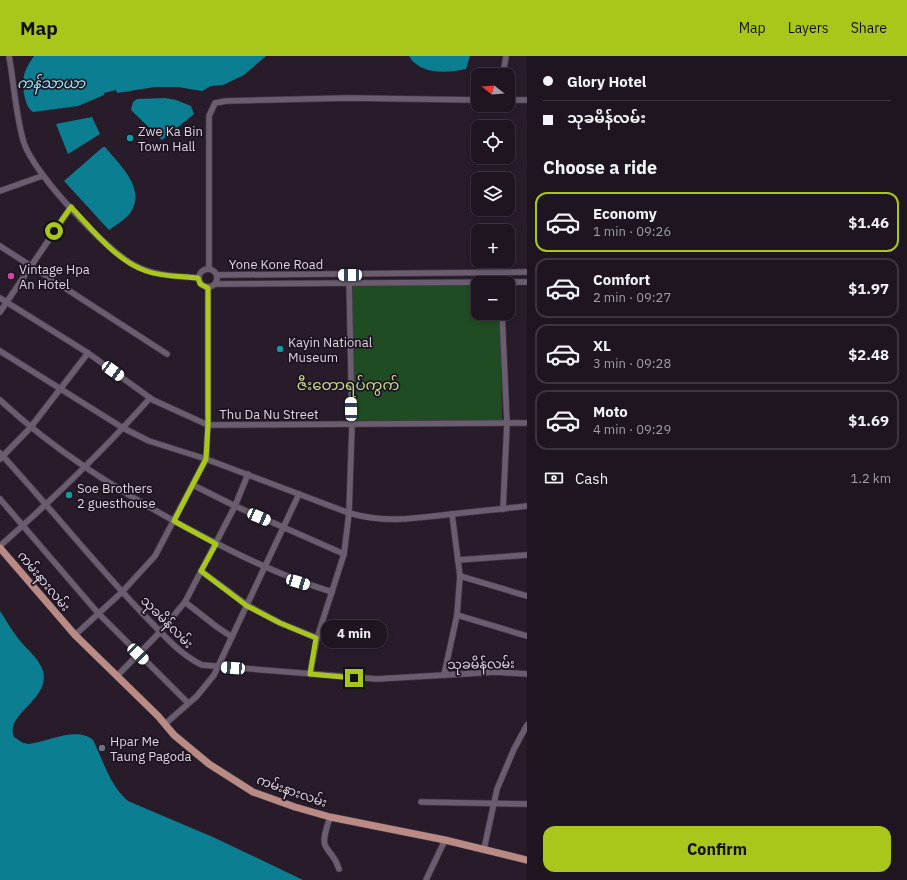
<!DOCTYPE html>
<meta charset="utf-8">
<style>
body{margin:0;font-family:"IBM Plex Sans","Noto Sans Myanmar",sans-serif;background:#261e29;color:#f1f3f6;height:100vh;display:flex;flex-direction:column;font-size:15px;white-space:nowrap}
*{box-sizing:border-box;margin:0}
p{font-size:13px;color:#a19fa5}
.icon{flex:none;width:22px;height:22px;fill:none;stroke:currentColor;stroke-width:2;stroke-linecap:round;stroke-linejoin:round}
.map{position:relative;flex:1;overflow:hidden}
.panel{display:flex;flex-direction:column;background:#1e1520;width:380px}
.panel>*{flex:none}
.guide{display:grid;align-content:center;height:88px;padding:0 16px;background:#1e1520}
.needle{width:26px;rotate:287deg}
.tools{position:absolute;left:471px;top:12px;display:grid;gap:8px}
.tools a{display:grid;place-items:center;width:44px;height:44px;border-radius:8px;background:#1e1520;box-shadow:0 2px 6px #0003,0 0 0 1px #3c343e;font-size:20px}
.end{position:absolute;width:18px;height:18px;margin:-9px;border:5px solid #a9c71b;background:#111;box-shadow:0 0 0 2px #111}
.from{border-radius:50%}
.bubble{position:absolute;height:28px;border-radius:12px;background:#1e1520;box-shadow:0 2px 6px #0003,0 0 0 1px #3c343e;font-size:13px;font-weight:700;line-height:28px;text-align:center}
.car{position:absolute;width:12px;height:24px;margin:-12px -6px;border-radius:5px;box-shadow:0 0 3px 1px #0007;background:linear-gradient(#fff 24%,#345 0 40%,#fff 0 76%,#345 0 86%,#fff 0)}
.guide b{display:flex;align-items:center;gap:14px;height:38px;font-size:15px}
.guide b+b{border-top:1px solid #3c343e}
.guide i{width:10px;height:10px;background:#f1f3f6}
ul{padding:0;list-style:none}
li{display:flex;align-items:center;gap:12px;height:60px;margin:0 8px 6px;padding:0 8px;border:2px solid #3c343e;border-radius:12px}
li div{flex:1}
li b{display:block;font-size:15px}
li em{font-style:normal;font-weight:700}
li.on{border-color:#a9c71b}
li>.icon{width:36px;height:36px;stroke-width:1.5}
h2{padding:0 16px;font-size:18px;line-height:48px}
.pay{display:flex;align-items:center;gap:10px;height:44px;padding:0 16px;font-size:15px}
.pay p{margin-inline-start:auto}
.action{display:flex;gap:8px;margin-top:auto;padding:8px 16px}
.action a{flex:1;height:46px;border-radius:12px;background:#a9c71b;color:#111;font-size:16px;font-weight:700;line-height:46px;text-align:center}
header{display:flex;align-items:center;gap:24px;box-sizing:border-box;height:56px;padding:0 20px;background:#a9c71b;color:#111}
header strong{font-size:19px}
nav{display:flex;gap:22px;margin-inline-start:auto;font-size:14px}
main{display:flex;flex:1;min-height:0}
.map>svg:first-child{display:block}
</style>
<header>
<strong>Map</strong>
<nav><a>Map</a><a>Layers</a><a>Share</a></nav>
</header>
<main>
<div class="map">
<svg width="527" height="824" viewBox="0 0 527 824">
<rect width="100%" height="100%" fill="#281c2b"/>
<path fill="#204c24" d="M 349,227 L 478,227 L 478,257 L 501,257 L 502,368 L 352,369 Z"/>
<g fill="#0c7e91">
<path d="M 34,0 L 266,0 L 244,19 L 223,29 L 211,30 L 202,35 L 178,31 L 155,31 L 117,37 L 116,34 L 104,37 L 104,39 L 78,50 L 33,56 C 24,51 22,30 24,20 C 25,13 30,6 34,0 Z"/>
<path d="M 409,0 L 470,0 L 466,13 C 447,17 420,19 409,0 Z"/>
<path d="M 165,42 L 176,44 L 191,50 L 194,58 L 162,84 L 131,54 L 133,46 L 137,43 Z"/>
<path d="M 92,61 L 100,78 L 68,98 L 56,68 Z"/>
<path d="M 103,91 L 105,91 C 119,108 146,132 131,156 C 126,163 116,169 109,174 L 64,125 Z"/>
<path d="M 0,555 C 6,564 11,573 17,581 C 25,592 39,602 43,615 C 51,643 4,658 14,681 L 23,687 L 29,688 C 48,686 76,670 93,684 C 103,704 110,730 128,745 L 215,782 L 303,824 L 0,824 Z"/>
</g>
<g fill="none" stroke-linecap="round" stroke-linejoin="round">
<defs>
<g id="minor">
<path d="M 9,0 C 14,27 16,62 24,87 C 34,118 107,196 136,210 C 155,220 177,220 198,222"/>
<path d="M 503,19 L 506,0"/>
<path d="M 508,44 L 527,44"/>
<path d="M 0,135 L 42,120"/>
<path d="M 0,190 L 167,298"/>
<circle cx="208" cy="222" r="9"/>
<path d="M 209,213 L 209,60 L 215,47 L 226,45 L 348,42 L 478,44"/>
<path d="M 217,219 L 527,216"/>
<path d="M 215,228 L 527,226"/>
<path d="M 0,242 L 88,297 L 153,344 L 208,369 L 527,367"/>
<path d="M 0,256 L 71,151"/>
<path d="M 502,257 L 507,367 L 503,453"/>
<path d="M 0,295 L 123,372 L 149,385 L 206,403 L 349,457 C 387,468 415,462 453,458 C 478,455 502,453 527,450"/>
<path d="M 0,344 C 56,396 119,435 185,471 C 232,496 280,520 332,536"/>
<path d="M 0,397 C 49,450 94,507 144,559 C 162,577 179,598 202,609 L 377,623 L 496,616 L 527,618"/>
<path d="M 0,403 L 30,372 L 88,297"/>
<path d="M 193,429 L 235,450 L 344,498"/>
<path d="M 0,443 L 98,557 L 188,647"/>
<path d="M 0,490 C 53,443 104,394 150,342"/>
<path d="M 458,504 L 527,499"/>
<path d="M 201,515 L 247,549 L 280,567 L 317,582"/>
<path d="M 460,520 L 527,540"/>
<path d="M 185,546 L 217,571 L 232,581"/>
<path d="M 457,559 L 527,580"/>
<path d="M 75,579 L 122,536 L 155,500 L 206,403 L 208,369 L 208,231"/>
<path d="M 310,618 L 317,582 L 344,498 L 349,457 L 352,369 L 349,219"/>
<path d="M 444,619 L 457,559 L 460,520 L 452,458"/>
<path d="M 117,620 L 160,576 L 185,546 L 235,450 L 248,418"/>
<path d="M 165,668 L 197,640 L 214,619 L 299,438"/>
<path d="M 421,746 L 527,748"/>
<path d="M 330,761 C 328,769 321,784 326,791 C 332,801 335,800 339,813"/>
<path d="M 484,793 L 497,733 L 514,693 L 527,669"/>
<path d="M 426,824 L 445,784"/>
</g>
<path id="major" d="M 0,492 L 75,579 L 158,660 L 174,679 L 209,708 L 253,736 L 295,751 L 330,761 L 445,784 L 527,804"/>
</defs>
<use href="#minor" stroke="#413844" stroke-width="7"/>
<use href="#major" stroke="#413844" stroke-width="8"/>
<use href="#minor" stroke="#6a5d6f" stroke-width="5.5"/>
<use href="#major" stroke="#ba8a84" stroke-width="7"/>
</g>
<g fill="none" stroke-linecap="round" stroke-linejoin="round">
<path stroke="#a9c71b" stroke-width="5" d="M 54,175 L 71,151 C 93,174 115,204 146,215 C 163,221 181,220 198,222 L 200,228 L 208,232 L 208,369 L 206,403 L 174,465 L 216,488 L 201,515 L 247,550 L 280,567 L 316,582 L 310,618 L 354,622"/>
</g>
<g fill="#0f9aa8" stroke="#1e1321" stroke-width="1.5">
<circle cx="130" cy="82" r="4"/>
<circle cx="280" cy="293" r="4"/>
<circle cx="69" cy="439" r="4"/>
</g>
<circle fill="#d1479c" stroke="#1e1321" stroke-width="1.5" cx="11" cy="220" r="4"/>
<circle fill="#6b7280" stroke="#1e1321" stroke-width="1.5" cx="102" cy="692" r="4"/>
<g text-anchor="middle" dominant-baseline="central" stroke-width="3.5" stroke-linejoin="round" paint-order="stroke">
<g font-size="13" fill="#ddd5df" stroke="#1e1321" text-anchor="start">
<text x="138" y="75">Zwe Ka Bin<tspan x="138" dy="15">Town Hall</tspan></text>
<text x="19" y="213">Vintage Hpa<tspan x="19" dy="15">An Hotel</tspan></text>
<text x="288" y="286">Kayin National<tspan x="288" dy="15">Museum</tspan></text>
<text x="77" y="432">Soe Brothers<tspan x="77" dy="15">2 guesthouse</tspan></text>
<text x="110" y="685">Hpar Me<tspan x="110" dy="15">Taung Pagoda</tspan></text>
</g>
<g font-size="13" fill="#ddd5df" stroke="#1e1321">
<text x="276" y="208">Yone Kone Road</text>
<text x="269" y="358">Thu Da Nu Street</text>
<text transform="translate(44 525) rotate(50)">ကမ်းနားလမ်း</text>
<text transform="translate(167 566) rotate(45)">သုခမိန်လမ်း</text>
<text transform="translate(481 608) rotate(-1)">သုခမိန်လမ်း</text>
<text transform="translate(292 735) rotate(19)">ကမ်းနားလမ်း</text>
</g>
<g font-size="14" font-style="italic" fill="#8fe7fa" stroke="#1e1321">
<text x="51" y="27">ကန်သာယာ</text>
</g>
<g font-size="15" fill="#c5d98e" stroke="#1e1321">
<text x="348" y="328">ဇီးတောရပ်ကွက်</text>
</g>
</g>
</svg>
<div class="tools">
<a><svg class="needle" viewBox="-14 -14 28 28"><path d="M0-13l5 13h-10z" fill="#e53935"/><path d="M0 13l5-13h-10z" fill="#a19fa5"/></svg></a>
<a><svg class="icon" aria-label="locate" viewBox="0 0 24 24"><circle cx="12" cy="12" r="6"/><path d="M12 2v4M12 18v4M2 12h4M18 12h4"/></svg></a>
<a><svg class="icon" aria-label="layers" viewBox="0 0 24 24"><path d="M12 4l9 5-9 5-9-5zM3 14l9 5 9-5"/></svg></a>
<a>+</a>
<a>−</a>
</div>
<i class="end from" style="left:54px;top:175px"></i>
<i class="end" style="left:354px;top:622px"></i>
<div class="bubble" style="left:321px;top:564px;width:66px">4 min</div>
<i class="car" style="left:350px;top:219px;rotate:270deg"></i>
<i class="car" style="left:113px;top:315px;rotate:126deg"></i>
<i class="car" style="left:351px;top:353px;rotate:359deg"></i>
<i class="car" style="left:259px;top:461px;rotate:114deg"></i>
<i class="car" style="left:298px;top:526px;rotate:107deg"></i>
<i class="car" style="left:138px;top:598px;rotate:134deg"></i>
<i class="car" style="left:233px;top:612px;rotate:274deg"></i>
</div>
<section class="panel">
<div class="guide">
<b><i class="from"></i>Glory Hotel</b>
<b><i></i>သုခမိန်လမ်း</b>
</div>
<h2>Choose a ride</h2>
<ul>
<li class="on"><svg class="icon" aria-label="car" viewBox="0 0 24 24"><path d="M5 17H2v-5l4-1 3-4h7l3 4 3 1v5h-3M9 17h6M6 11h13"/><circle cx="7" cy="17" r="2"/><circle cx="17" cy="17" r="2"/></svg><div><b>Economy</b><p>1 min · 09:26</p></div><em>$1.46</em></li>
<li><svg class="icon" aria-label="car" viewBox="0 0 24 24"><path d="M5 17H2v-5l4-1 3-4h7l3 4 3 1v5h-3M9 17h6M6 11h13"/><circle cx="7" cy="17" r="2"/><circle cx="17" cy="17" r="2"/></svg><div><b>Comfort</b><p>2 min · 09:27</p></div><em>$1.97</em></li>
<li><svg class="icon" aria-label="car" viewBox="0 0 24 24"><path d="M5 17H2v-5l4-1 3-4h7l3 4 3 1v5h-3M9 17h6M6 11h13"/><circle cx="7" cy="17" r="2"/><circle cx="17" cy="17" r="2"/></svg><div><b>XL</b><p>3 min · 09:28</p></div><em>$2.48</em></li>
<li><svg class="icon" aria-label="car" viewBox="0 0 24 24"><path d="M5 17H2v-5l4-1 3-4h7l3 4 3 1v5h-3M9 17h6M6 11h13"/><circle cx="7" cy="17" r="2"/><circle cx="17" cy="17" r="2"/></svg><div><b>Moto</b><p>4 min · 09:29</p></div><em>$1.69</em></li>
</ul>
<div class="pay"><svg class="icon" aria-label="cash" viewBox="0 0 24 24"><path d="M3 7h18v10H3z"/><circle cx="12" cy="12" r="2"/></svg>Cash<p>1.2 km</p></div>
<div class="action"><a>Confirm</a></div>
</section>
</main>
